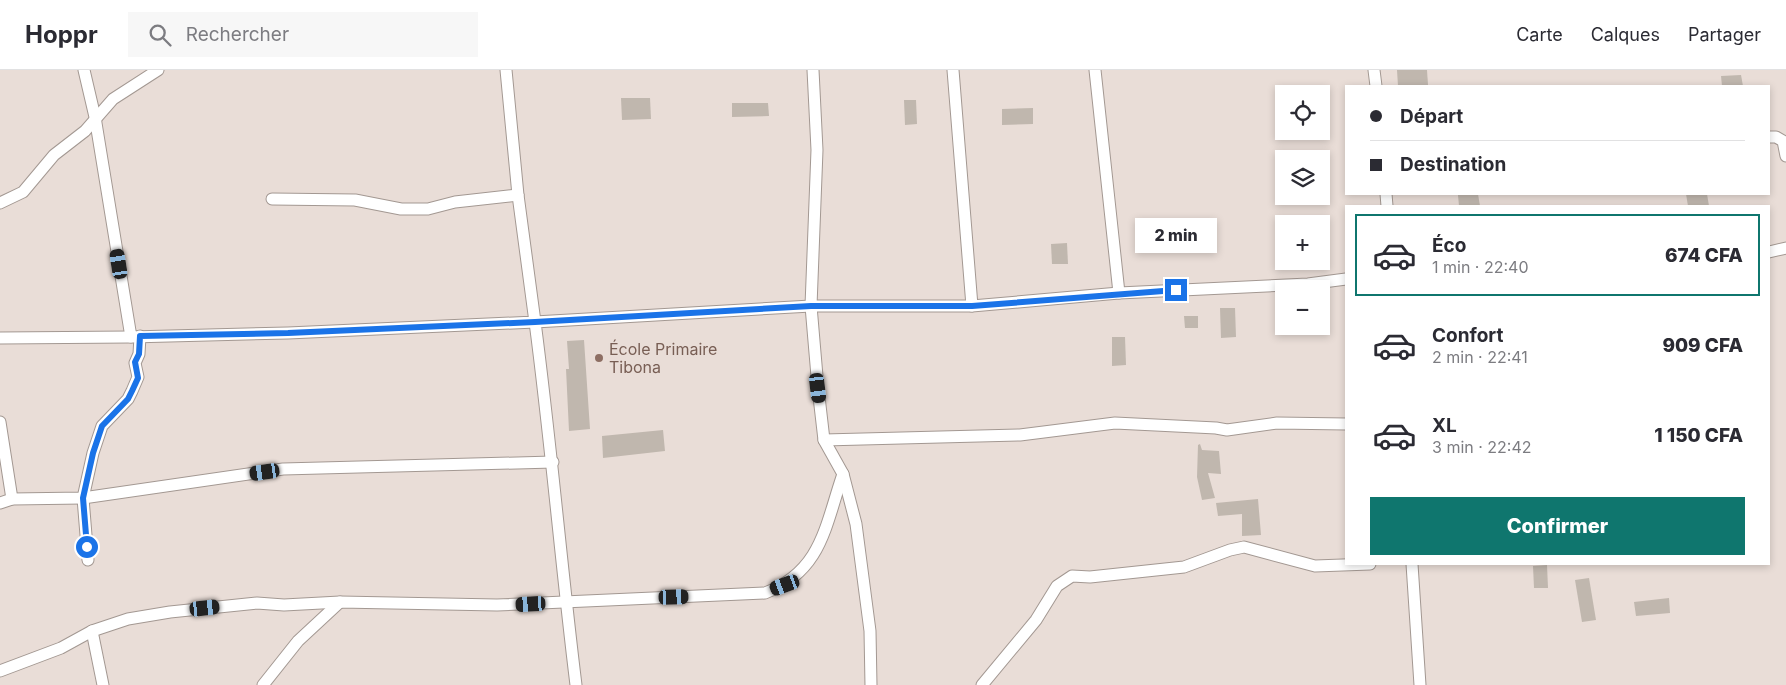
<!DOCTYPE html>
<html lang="fr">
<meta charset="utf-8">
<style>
body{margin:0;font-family:Inter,sans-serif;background:#f7f7f7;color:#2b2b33;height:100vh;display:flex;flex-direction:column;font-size:19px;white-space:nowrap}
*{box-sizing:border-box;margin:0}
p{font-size:16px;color:#7c7c81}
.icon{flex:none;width:28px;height:28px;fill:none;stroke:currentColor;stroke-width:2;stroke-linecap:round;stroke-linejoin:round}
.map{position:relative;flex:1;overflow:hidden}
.side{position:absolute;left:1345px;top:135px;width:425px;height:360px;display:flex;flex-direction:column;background:#fff;border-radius:0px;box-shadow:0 2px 8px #0003}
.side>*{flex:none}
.hud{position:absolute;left:1345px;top:15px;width:425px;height:110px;border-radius:0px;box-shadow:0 2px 8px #0003;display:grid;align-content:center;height:110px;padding:0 25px;background:#fff}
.controls{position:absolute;left:1275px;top:15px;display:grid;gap:10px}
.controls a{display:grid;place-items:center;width:55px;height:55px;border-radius:0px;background:#fff;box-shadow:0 2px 8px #0003;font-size:25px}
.end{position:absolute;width:22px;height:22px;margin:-11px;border:6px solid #1a73e8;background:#fff;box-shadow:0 0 0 2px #fff}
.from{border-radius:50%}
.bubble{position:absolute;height:35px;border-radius:0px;background:#fff;box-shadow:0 2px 8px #0003;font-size:16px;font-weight:800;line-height:35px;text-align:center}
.car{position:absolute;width:15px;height:30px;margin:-15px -8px;border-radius:6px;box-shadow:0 0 4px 1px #0007;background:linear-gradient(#222 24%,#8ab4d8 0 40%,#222 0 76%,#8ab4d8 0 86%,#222 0)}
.hud b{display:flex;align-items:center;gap:18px;height:48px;font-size:19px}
.hud b+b{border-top:1px solid #e1e1e2}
.hud i{width:12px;height:12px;background:#2b2b33}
ul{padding:9px 0 0;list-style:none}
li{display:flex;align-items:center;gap:15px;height:82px;margin:0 10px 8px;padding:0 15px;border:2px solid transparent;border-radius:0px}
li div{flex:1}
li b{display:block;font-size:19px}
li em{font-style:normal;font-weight:800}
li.active{border-color:#0f766e}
li>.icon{width:45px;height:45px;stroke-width:1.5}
.primary-button{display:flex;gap:10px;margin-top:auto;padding:10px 25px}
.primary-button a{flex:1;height:58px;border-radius:0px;background:#0f766e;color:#fff;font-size:20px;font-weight:800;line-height:58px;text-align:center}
header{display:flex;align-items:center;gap:30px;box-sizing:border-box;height:70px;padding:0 25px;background:#fff;border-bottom:1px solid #e1e1e2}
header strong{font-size:24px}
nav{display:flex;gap:28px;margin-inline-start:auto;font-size:18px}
.search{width:350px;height:45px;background:#f7f7f7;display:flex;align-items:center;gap:12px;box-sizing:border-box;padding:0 18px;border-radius:0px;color:#7c7c81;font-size:19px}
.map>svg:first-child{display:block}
</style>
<header>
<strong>Hoppr</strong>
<div class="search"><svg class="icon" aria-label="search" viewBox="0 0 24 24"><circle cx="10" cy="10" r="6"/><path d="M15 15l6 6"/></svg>Rechercher</div>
<nav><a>Carte</a><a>Calques</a><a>Partager</a></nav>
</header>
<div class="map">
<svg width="1786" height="615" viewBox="0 0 1786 615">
<rect width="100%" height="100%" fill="#e9ddd7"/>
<g fill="#c0b7ae">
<path d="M 1397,0 L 1427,0 L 1428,15 L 1398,16 Z"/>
<path d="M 1741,5 L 1743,16 L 1722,16 L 1721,6 Z"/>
<path d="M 621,28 L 650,28 L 651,49 L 622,50 Z"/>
<path d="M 904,30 L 916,30 L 917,54 L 905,55 Z"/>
<path d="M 732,33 L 768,33 L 769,46 L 732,47 Z"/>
<path d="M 1033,38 L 1033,54 L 1002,55 L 1002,39 Z"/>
<path d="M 1478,124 L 1480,136 L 1459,136 L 1458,125 Z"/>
<path d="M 1686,124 L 1707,124 L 1709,136 L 1688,136 Z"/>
<path d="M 1067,173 L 1068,194 L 1052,194 L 1051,174 Z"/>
<path d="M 1220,238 L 1235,238 L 1236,267 L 1221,268 Z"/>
<path d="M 1184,246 L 1198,246 L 1198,258 L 1185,258 Z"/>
<path d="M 1112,267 L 1125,267 L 1126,295 L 1112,296 Z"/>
<path d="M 584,270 L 590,359 L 569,361 L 566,299 L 569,299 L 567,271 Z"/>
<path d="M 663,360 L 665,381 L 603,388 L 602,366 Z"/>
<path d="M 1200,374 L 1202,380 L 1219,381 L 1221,404 L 1208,403 L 1215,428 L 1202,430 L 1197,407 L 1198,375 Z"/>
<path d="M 1258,429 L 1261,465 L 1242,466 L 1242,444 L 1218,446 L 1216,433 Z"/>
<path d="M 1547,495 L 1548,518 L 1534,518 L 1533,496 Z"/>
<path d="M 1589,508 L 1596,550 L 1582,552 L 1575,510 Z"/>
<path d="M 1669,528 L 1670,543 L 1636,546 L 1634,532 Z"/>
</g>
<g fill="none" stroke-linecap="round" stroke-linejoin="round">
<defs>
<g id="street">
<path d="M 84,0 L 95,47 L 131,267 L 288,263 L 535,252 L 518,125 L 506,0"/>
<path d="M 813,0 L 817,80 L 811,236 L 818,318 L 824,370 L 843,404 L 856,454 L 870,561 L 871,615"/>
<path d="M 953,0 L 972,236"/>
<path d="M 1095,0 L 1119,223"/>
<path d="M 1374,0 L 1376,16"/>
<path d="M 1769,67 L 1776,67 L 1783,71 L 1786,86"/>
<path d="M 1386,124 L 1387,136"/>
<path d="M 272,129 L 355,130 L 401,139 L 428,139 L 455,132 L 518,125"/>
<path d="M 0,133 L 23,122 L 54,85 L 85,61 L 113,29 L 158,0"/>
<path d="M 1769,182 L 1786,178"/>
<path d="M 0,268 L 131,267"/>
<path d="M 0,352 L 12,429"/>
<path d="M 824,370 L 1020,365 L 1115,353 L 1216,358 L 1227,360 L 1277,353 L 1346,354"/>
<path d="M 0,433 L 12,429 L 83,428 L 283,399 L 553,392"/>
<path d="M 88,490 L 83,428 L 93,383 L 102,356 L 128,329 L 132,321 L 138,307 L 135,293 L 139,284 L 140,266"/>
<path d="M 1412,494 L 1420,615"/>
<path d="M 92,561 L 103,615"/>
<path d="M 0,601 L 61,578 L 92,561 L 128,549 L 170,542 L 257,533 L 284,535 L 340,532 L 497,535 L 765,523 C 822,501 825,456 843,404"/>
<path d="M 263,615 L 298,571 L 340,532"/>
<path d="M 576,615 C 561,494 551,373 535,252 L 811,236 L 972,236 L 1119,223 L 1308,214 L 1346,209"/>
<path d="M 982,615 L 1036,550 L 1057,516 L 1072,506 L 1090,507 L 1184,497 L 1230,480 L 1244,477 L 1315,496 L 1370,494"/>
</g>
</defs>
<use href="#street" stroke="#a39892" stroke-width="13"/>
<use href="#street" stroke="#fff" stroke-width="11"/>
</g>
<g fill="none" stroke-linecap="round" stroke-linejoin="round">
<path stroke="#1a73e8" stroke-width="6" d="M 87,477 L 83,428 L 93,383 L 102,356 L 128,329 L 132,321 L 138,308 L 135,292 L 139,284 L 140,266 L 288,263 L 535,252 L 811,236 L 972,236 L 1176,220"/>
</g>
<circle fill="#8d6e63" stroke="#e9ddd7" stroke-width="2" cx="599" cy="288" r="5"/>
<g text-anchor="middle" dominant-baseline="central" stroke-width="4.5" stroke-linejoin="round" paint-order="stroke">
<g font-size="16" fill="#785e54" stroke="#e9ddd7" text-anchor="start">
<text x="609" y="279">École Primaire<tspan x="609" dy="18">Tibona</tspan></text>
</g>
</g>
</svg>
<div class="controls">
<a><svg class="icon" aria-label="locate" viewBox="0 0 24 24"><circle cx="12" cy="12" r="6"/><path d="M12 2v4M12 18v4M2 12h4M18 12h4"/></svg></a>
<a><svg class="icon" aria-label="layers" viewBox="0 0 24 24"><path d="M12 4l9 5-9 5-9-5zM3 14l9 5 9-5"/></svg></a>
<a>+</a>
<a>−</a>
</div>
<i class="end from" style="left:87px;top:477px"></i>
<i class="end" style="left:1176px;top:220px"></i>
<div class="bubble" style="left:1135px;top:148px;width:82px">2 min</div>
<i class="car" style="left:119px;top:194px;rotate:351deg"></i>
<i class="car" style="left:818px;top:318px;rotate:173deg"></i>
<i class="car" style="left:265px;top:402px;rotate:262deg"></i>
<i class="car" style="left:785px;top:515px;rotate:250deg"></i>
<i class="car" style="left:674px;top:527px;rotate:88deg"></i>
<i class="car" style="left:531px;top:534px;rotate:267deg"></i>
<i class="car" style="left:205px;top:538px;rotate:84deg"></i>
<div class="hud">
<b><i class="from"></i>Départ</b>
<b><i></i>Destination</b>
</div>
<section class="side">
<ul>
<li class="active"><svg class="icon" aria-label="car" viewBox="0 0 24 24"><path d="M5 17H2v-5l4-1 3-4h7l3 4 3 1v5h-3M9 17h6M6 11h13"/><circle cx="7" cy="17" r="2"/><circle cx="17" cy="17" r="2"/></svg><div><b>Éco</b><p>1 min · 22:40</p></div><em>674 CFA</em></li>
<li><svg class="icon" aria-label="car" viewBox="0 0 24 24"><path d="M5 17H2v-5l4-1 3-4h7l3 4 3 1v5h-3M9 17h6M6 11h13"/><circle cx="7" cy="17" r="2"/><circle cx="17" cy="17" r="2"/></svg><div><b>Confort</b><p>2 min · 22:41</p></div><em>909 CFA</em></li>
<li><svg class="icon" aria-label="car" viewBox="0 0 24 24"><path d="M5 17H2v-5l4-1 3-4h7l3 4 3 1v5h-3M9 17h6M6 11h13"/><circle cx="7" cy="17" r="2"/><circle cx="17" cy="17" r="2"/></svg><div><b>XL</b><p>3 min · 22:42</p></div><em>1 150 CFA</em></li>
</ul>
<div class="primary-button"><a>Confirmer</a></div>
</section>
</div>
